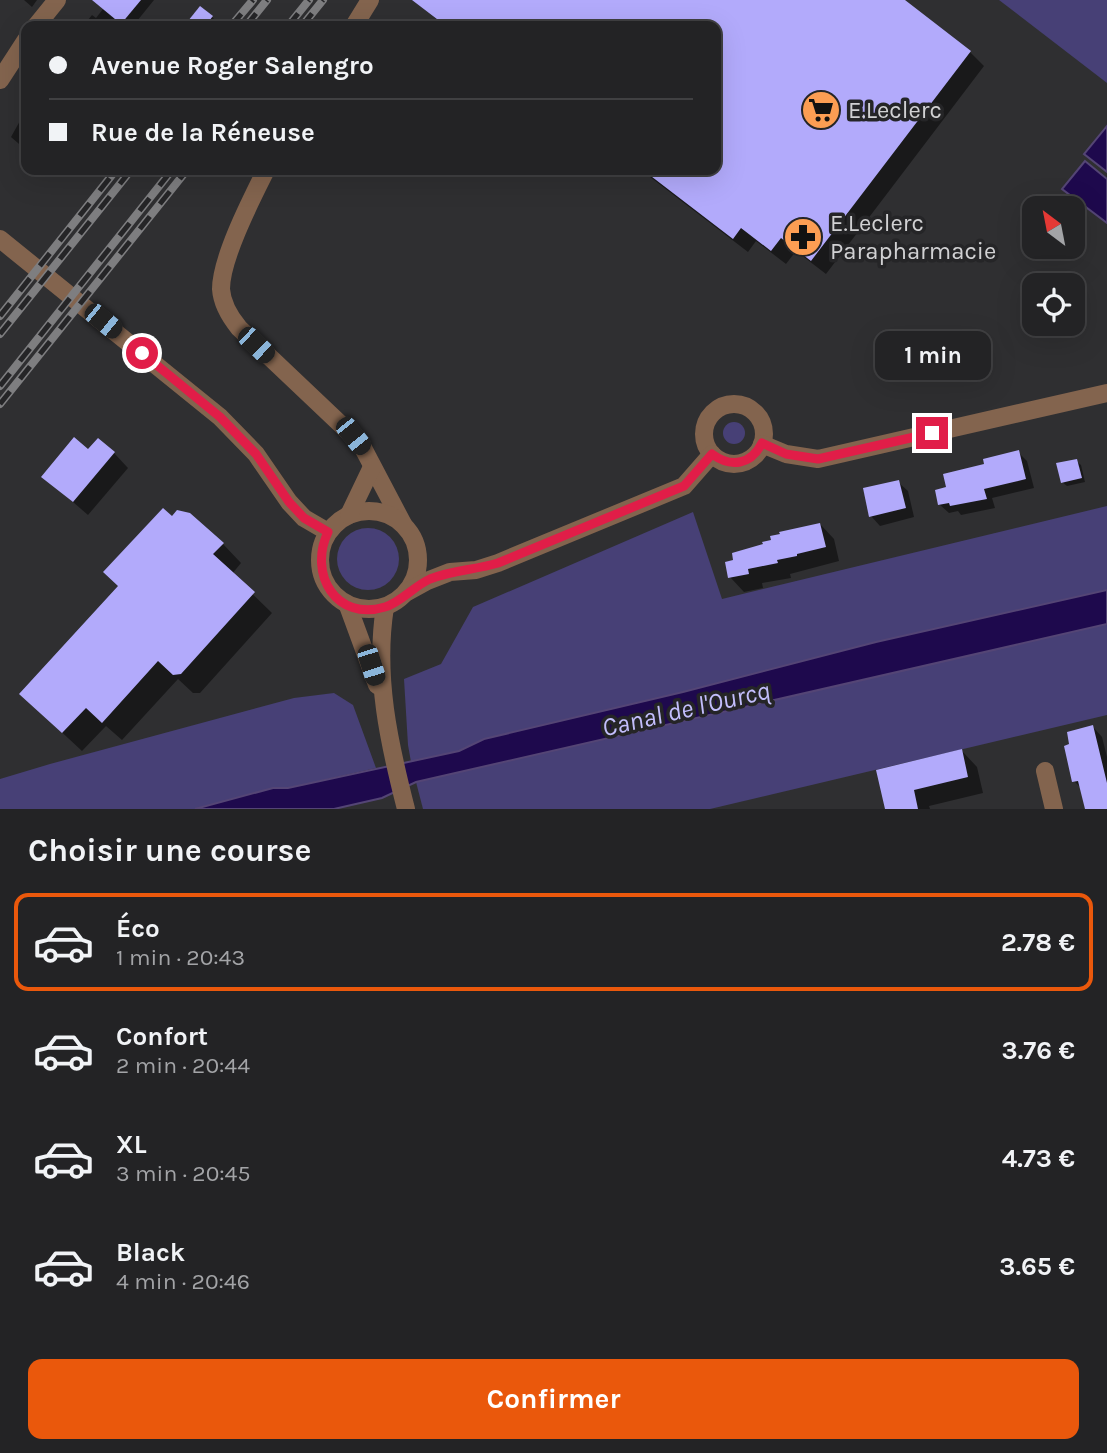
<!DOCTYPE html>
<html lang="fr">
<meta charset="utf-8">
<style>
body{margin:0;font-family:Karla,sans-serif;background:#2f2f32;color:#f1f3f6;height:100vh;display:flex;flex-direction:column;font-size:26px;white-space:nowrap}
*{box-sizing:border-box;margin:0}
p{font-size:23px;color:#a3a4a7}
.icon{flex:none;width:38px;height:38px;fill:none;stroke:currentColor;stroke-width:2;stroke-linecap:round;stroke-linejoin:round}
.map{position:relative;height:809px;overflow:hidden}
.drawer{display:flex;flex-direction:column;background:#232325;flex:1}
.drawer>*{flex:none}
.banner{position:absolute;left:21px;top:21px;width:700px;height:154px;border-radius:14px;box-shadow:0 7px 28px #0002,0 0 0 2px #404042;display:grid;align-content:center;height:154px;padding:0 28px;background:#232325}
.needle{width:46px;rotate:328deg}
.controls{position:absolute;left:1022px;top:196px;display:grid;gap:14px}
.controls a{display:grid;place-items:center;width:63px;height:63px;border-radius:14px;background:#232325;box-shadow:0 7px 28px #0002,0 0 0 2px #404042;font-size:35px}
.end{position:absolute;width:32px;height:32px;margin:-16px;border:9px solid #e11d48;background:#fff;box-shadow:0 0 0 4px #fff}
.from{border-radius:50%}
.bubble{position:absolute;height:49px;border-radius:14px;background:#232325;box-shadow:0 7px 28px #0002,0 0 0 2px #404042;font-size:23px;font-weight:700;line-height:49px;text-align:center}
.car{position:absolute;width:21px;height:42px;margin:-21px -10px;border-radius:9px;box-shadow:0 0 5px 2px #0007;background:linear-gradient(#222 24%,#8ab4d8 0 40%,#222 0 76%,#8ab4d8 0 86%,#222 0)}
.banner b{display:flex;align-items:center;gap:24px;height:66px;font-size:26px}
.banner b+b{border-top:2px solid #404042}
.banner i{width:18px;height:18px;background:#f1f3f6}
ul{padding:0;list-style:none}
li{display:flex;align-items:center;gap:21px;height:98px;margin:0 14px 10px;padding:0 14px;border:4px solid transparent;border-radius:14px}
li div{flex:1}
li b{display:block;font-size:26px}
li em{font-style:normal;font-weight:700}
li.current{border-color:#ea580c}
li>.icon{width:63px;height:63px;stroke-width:1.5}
h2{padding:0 28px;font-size:32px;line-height:84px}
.primary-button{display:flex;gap:14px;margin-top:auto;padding:14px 28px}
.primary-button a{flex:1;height:80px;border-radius:14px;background:#ea580c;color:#fff;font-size:28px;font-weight:700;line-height:80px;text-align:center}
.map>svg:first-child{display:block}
</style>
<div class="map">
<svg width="1107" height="809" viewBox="0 0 1107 809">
<rect width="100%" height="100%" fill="#2f2f31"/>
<g fill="#474076">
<path d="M 999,0 L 1107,0 L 1107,83 Z"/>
<circle cx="734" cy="433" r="11"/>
<path d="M 1107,506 L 1107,590 L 876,642 L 683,692 L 484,739 L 459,751 L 411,762 L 408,745 L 404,679 L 441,664 L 473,607 L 693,512 L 722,599 Z"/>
<circle cx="368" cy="559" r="31"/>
<path d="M 1107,624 L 1107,715 L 710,809 L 423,809 L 416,782 Z"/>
<path d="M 334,693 L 353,705 L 376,768 L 288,788 L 273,788 L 195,809 L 0,809 L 0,779 L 50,764 L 294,698 Z"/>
</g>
<g fill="#1e094d" stroke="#544575" stroke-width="2">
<path d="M 1107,126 L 1107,172 L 1084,154 Z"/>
<path d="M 1085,161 L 1107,179 L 1107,223 L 1062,189 Z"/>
<path d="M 1107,590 L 1107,624 L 416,782 L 382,798 L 334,809 L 195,809 L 273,788 L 288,788 L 459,751 L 484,739 L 683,692 L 876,642 Z"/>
</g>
<g fill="#0007">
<path d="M 24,0 L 37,0 L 32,7 Z"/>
<path d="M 110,0 L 154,0 L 133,26 L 83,26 L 92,15 L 96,18 Z"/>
<path d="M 413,0 L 902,0 L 970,52 L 984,66 L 826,274 L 796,251 L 786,264 L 756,241 L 748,252 L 641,170 L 716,170 L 716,26 L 445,26 Z"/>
<path d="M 200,8 L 212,17 L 221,26 L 186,26 Z"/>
<path d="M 26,110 L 26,150 L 11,137 Z"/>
<path d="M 89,452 L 114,453 L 128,468 L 88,515 L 44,477 Z"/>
<path d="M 1018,452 L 1027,461 L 1034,488 L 992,498 L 995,508 L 961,515 L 958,511 L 949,513 L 939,504 L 948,488 L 987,465 Z"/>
<path d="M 1076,461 L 1081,465 L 1085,482 L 1067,486 L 1062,482 Z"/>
<path d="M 898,482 L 908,491 L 914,517 L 880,526 L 871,516 Z"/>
<path d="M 172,519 L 223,544 L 241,563 L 232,574 L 272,613 L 200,693 L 193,693 L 178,679 L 122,740 L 106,726 L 82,751 L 40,712 L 120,587 Z"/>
<path d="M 820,524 L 834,539 L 839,561 L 790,574 L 791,578 L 762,583 L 763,588 L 744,592 L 730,577 Z"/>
<path d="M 1093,727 L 1102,737 L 1107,757 L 1107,809 L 1086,809 L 1082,789 L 1074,781 Z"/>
<path d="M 962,751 L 977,767 L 983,793 L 929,806 L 930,809 L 887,809 L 878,771 Z"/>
</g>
<g fill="#b2aafb">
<path d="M 92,0 L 141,0 L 121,24 Z"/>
<path d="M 412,0 L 905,0 L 971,51 L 811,261 L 781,238 L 771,251 L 741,228 L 733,239 L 643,170 L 716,170 L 716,26 L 446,26 Z"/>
<path d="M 200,6 L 213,16 L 205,26 L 184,26 Z"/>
<path d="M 74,437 L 88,449 L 98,438 L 115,452 L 73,502 L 41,477 Z"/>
<path d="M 1019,450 L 1026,479 L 984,489 L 987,499 L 950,506 L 949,503 L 938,505 L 935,490 L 946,487 L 943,474 L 984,464 L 983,459 Z"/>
<path d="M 1077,459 L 1082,478 L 1061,483 L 1056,463 Z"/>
<path d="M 899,480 L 906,508 L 869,517 L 863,488 Z"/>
<path d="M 163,508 L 172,516 L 177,510 L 190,513 L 224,543 L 213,554 L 255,592 L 181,674 L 173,675 L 158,661 L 102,723 L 86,708 L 62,733 L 19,694 L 118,586 L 103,572 Z"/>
<path d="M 820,523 L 826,547 L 797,554 L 797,556 L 777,560 L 778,563 L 748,569 L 749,574 L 728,578 L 725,562 L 733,560 L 732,553 L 763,544 L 762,542 L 771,540 L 770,536 L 780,534 L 779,532 Z"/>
<path d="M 1093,725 L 1107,783 L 1107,809 L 1085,809 L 1078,781 L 1072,782 L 1064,746 L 1069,744 L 1067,732 Z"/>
<path d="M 962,749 L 968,777 L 914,790 L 918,809 L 885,809 L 876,770 Z"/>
</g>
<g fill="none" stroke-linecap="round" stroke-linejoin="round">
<g stroke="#83644e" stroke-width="18">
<path d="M 36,26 L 57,0"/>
<path d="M 354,26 L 370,0"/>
<path d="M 0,80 L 26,40"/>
<path d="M 266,170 C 252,198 221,258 221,289 C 222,304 230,317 239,328 L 353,436 L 363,448 L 403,524"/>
<path d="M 0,239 L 220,417 L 256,454 L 289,502 L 304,518 L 328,532"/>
<circle cx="734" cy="434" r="30"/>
<path d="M 762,444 L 786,454 L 818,459 L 1107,393"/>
<circle cx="369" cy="560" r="49"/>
<path d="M 349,515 L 372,467"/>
<path d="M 407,592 L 427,581 L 450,572 L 476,570 L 498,563 L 684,486 L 712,454"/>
<path d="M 348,606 L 377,685"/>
<path d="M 385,607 C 374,676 389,743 406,809"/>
<path d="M 1045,771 L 1054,809"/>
</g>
<defs>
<g id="rail">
<path d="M 231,26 L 253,0"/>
<path d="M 246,26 L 267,0"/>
<path d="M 288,26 L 309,0"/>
<path d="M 302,26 L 323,0"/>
<path d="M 0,316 L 116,170"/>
<path d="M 0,334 L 131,170"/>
<path d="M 0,386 L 172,170"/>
<path d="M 0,404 L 187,170"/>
</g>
</defs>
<use href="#rail" stroke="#7e7e80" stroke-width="8"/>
<use href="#rail" stroke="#252527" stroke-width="5" stroke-dasharray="16" stroke-linecap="butt"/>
</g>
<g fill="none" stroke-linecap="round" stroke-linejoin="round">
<path stroke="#e11d48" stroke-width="9" d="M 142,353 L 220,417 L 256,454 L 289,502 L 304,518 L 328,532 C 308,574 336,622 385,607 C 400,603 414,586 430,579 C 452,570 475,570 498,563 L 684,486 L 712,454 C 731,468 751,465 762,443 L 786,454 L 818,459 L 932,433"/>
</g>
<defs>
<symbol id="supermarket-disc" viewBox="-11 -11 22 22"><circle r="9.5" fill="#fc9d53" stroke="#252527"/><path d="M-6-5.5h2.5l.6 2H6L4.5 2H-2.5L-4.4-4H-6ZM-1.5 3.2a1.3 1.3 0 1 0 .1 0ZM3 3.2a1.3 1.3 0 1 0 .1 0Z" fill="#111"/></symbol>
<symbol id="pharmacy-disc" viewBox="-11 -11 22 22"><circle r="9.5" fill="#fc9d53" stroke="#252527"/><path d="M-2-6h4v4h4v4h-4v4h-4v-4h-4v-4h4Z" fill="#111"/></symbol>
</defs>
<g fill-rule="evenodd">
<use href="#supermarket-disc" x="799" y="88" width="44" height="44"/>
<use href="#pharmacy-disc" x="781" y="215" width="44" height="44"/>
</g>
<g text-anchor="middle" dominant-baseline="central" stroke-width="7" stroke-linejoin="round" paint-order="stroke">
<g font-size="24" fill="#d1d1d3" stroke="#252527" text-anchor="start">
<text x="848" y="110">E.Leclerc</text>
<text x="830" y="223">E.Leclerc<tspan x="830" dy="28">Parapharmacie</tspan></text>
</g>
<g font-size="26" font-style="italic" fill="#c3befc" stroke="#252527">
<text transform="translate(686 709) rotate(-13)">Canal de l'Ourcq</text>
</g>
</g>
</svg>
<div class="controls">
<a><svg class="needle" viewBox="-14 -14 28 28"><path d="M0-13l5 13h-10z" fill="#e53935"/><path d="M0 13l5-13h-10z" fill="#a3a4a7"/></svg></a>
<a><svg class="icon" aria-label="locate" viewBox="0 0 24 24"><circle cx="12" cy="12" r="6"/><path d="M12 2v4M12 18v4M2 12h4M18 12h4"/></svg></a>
</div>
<i class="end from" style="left:142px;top:353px"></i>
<i class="end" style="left:932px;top:433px"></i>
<div class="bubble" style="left:875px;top:331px;width:116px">1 min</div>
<i class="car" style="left:103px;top:321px;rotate:129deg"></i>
<i class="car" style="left:256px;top:345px;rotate:134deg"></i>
<i class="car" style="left:353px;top:436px;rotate:141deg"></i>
<i class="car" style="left:371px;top:665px;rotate:162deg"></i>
<div class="banner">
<b><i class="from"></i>Avenue Roger Salengro</b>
<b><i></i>Rue de la Réneuse</b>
</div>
</div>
<section class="drawer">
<h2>Choisir une course</h2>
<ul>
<li class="current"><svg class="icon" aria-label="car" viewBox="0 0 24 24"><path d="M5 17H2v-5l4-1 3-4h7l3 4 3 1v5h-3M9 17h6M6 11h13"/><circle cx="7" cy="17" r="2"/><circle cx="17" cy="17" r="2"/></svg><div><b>Éco</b><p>1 min · 20:43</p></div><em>2.78 €</em></li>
<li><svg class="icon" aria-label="car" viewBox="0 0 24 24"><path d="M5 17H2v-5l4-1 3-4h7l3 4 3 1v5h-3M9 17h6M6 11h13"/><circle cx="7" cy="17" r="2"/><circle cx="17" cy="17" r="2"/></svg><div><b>Confort</b><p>2 min · 20:44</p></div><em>3.76 €</em></li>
<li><svg class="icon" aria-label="car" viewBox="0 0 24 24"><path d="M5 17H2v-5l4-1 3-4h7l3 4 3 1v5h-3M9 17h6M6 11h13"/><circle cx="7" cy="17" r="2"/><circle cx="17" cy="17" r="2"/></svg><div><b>XL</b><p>3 min · 20:45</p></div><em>4.73 €</em></li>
<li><svg class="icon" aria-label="car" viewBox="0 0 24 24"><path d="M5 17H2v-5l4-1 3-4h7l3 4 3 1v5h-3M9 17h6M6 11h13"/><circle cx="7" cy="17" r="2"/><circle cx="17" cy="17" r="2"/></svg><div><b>Black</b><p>4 min · 20:46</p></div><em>3.65 €</em></li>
</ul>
<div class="primary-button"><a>Confirmer</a></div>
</section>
